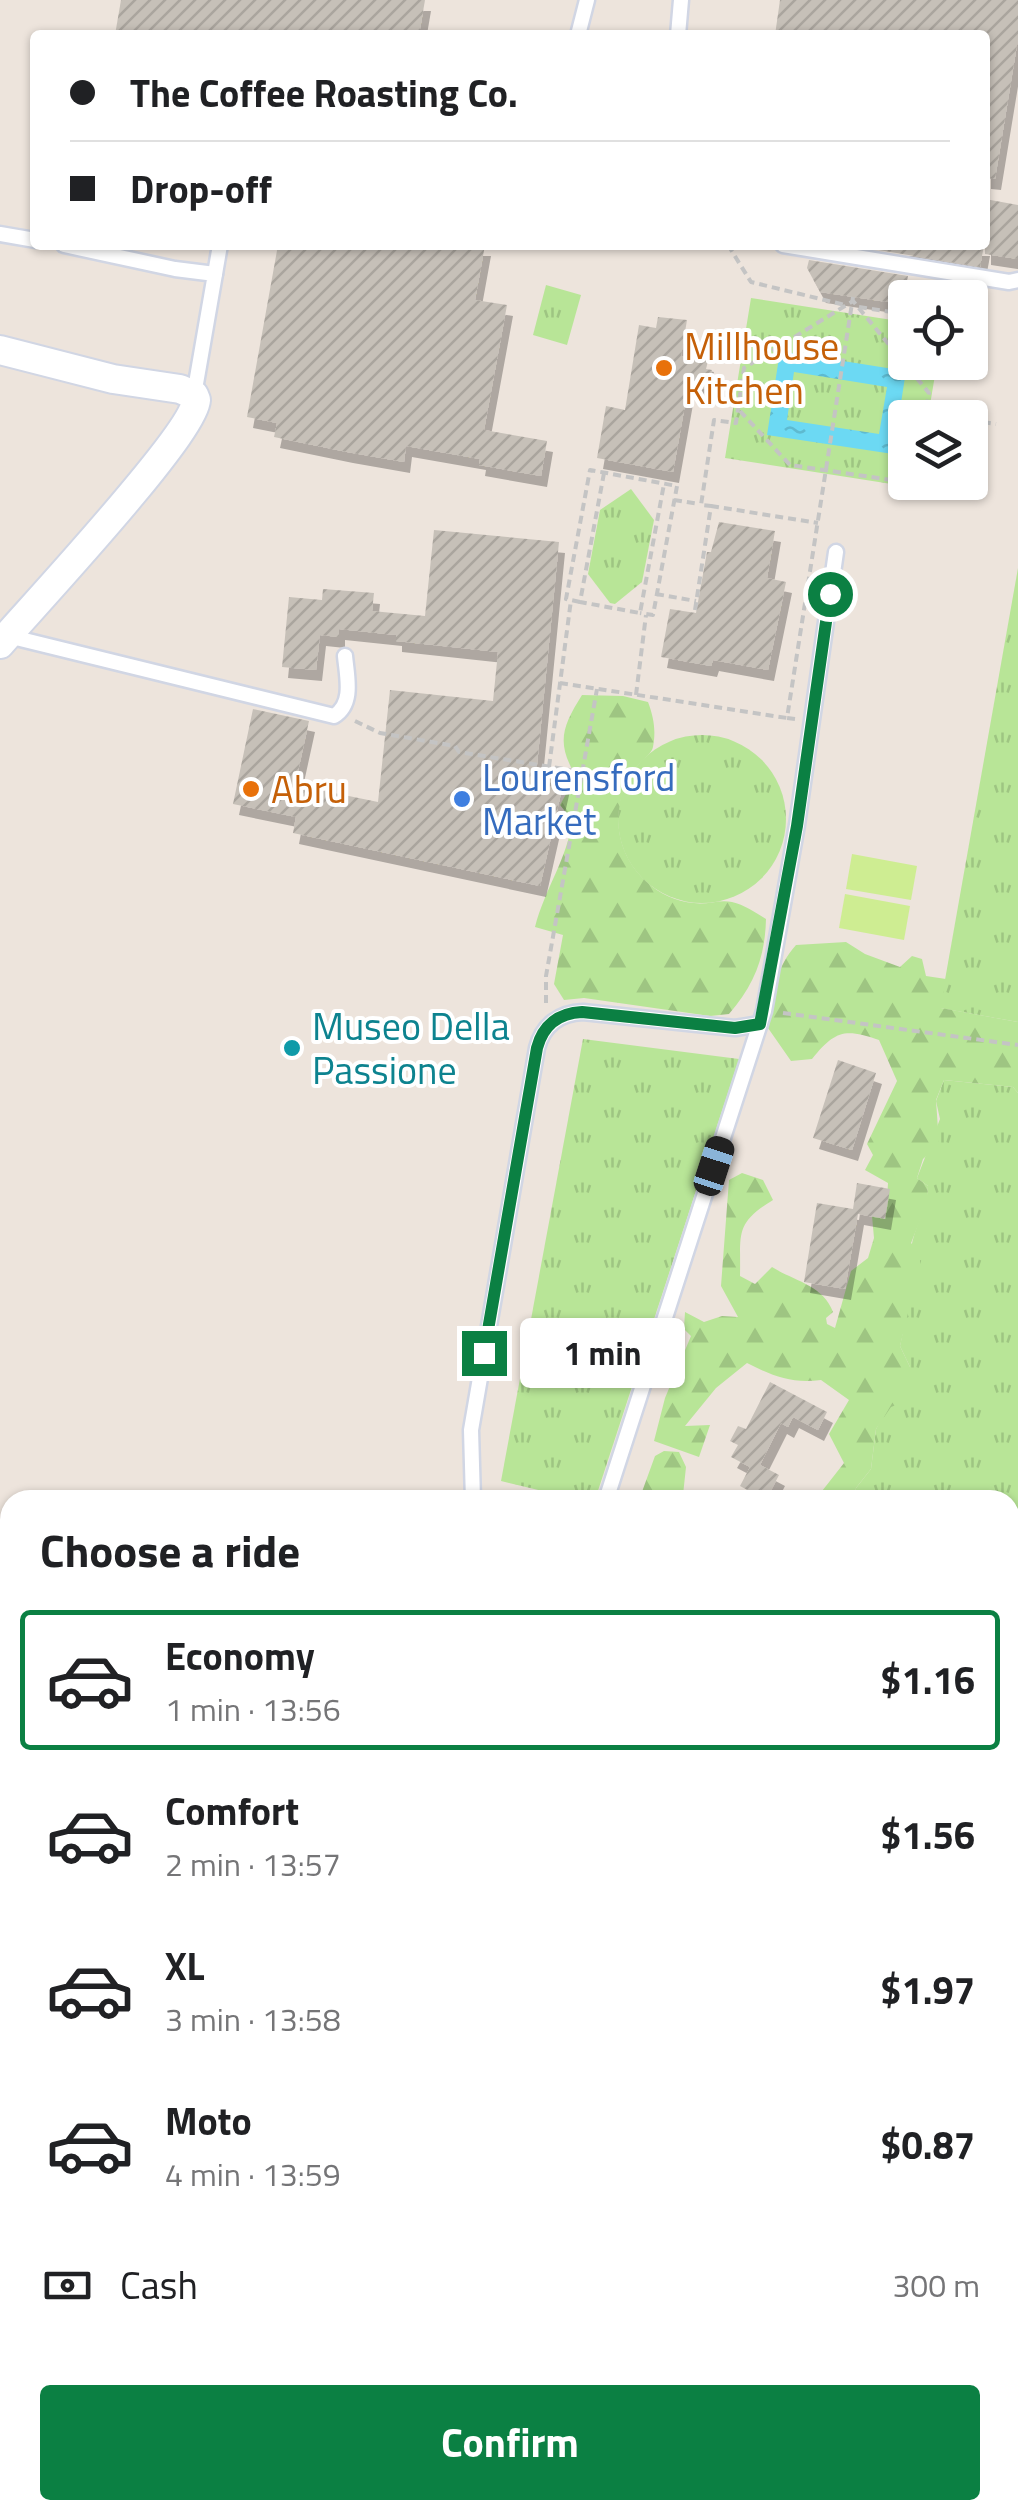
<!DOCTYPE html>
<meta charset="utf-8">
<style>
body{margin:0;font-family:"Titillium Web",sans-serif;background:#f2f2f2;color:#202124;height:100vh;display:flex;flex-direction:column;font-size:38px;white-space:nowrap}
*{box-sizing:border-box;margin:0}
p{font-size:32px;color:#757577}
.icon{flex:none;width:55px;height:55px;fill:none;stroke:currentColor;stroke-width:2;stroke-linecap:round;stroke-linejoin:round}
.map{position:relative;flex:1;overflow:hidden}
.sheet{position:absolute;left:0px;top:1490px;width:1020px;height:1030px;display:flex;flex-direction:column;background:#fff;border-radius:30px 30px 0 0;box-shadow:0 2px 8px #0004}
.sheet>*{flex:none}
.top-card{position:absolute;left:30px;top:30px;width:960px;height:220px;border-radius:10px;box-shadow:0 2px 8px #0004;display:grid;align-content:center;height:220px;padding:0 40px;background:#fff}
.fabs{position:absolute;left:888px;top:280px;display:grid;gap:20px}
.fabs a{display:grid;place-items:center;width:100px;height:100px;border-radius:10px;background:#fff;box-shadow:0 2px 8px #0004;font-size:50px}
.end{position:absolute;width:45px;height:45px;margin:-22px;border:12px solid #0b8043;background:#fff;box-shadow:0 0 0 5px #fff}
.from{border-radius:50%}
.bubble{position:absolute;height:70px;border-radius:10px;background:#fff;box-shadow:0 2px 8px #0004;font-size:32px;font-weight:700;line-height:70px;text-align:center}
.car{position:absolute;width:30px;height:60px;margin:-30px -15px;border-radius:12px;box-shadow:0 0 8px 2px #0007;background:linear-gradient(#222 24%,#8ab4d8 0 40%,#222 0 76%,#8ab4d8 0 86%,#222 0)}
.top-card b{display:flex;align-items:center;gap:35px;height:95px;font-size:38px}
.top-card b+b{border-top:2px solid #e0e0e0}
.top-card i{width:25px;height:25px;background:#202124}
ul{padding:0;list-style:none}
li{display:flex;align-items:center;gap:30px;height:140px;margin:0 20px 15px;padding:0 20px;border:5px solid transparent;border-radius:10px}
li div{flex:1}
li b{display:block;font-size:38px}
li em{font-style:normal;font-weight:700}
li.selected{border-color:#0b8043}
li>.icon{width:90px;height:90px;stroke-width:1.5}
h2{padding:0 40px;font-size:45px;line-height:120px}
.pay{display:flex;align-items:center;gap:25px;height:110px;padding:0 40px;font-size:38px}
.pay p{margin-inline-start:auto}
.action{display:flex;gap:20px;margin-top:auto;padding:20px 40px}
.action a{flex:1;height:115px;border-radius:10px;background:#0b8043;color:#fff;font-size:40px;font-weight:700;line-height:115px;text-align:center}
.map>svg:first-child{display:block}
</style>
<div class="map">
<svg width="1018" height="2520" viewBox="0 0 1018 2520">
<defs>
<pattern id="grass-tufts" width="24" height="20" patternUnits="userSpaceOnUse" patternTransform="scale(2.5)"><rect width="24" height="20" fill="#b8e597"/><path d="M3 7l-1-3M5 7V3M7 7l1-3M15 17l-1-3M17 17v-4M19 17l1-3" fill="none" stroke="#9ec582"/></pattern>
<pattern id="forest-firs" width="22" height="20" patternUnits="userSpaceOnUse" patternTransform="scale(2.5)"><rect width="22" height="20" fill="#b8e597"/><path d="M5 1l3.5 6h-7zM16 11l3.5 6h-7z" fill="#9ec582"/></pattern>
<pattern id="water-ripples" width="26" height="14" patternUnits="userSpaceOnUse" patternTransform="scale(2.5)"><rect width="26" height="14" fill="#6cd9f3"/><path d="M2 4q2-2 4 0t4 0M15 11q2-2 4 0t4 0" fill="none" stroke="#5ebad0"/></pattern>
<pattern id="building-hatch" width="6" height="6" patternUnits="userSpaceOnUse" patternTransform="scale(2.5)"><rect width="6" height="6" fill="#c6c0b8"/><path d="M-1 1l2-2M0 6l6-6M5 7l2-2" fill="none" stroke="#aaa59e"/></pattern>
<filter id="shadow"><feDropShadow dx="6" dy="11" stdDeviation="0" flood-color="#0004"/></filter>
</defs>
<rect width="100%" height="100%" fill="#ede4dc"/>
<g fill="url(#grass-tufts)">
<path d="M 546,285 L 581,295 L 567,345 L 533,335 Z"/>
<path d="M 751,298 L 905,322 L 905,362 L 937,363 L 928,417 L 905,418 L 905,482 L 918,483 L 917,488 L 725,458 Z"/>
<path d="M 631,489 L 654,520 L 642,582 L 615,604 L 610,603 L 588,574 L 600,510 Z"/>
<path d="M 1018,568 L 1018,1022 L 940,1008 Z"/>
<circle cx="702" cy="819" r="84"/>
<path d="M 583,1039 L 739,1059 L 595,1500 L 580,1500 L 501,1481 Z"/>
<path d="M 944,1080 L 1013,1087 L 1018,1093 L 1018,1524 L 1010,1519 L 1010,1500 L 854,1500 L 856,1488 L 871,1469 L 876,1429 L 910,1367 L 900,1346 C 908,1313 906,1282 911,1249 C 914,1227 927,1209 928,1186 L 917,1178 L 940,1119 L 936,1101 Z"/>
<path d="M 1010,2297 L 1018,2307 L 1018,2520 L 787,2520 L 786,2510 L 1010,2510 Z"/>
</g>
<g fill="url(#forest-firs)">
<path d="M 582,695 L 623,696 L 648,702 C 654,718 656,731 653,747 C 652,753 644,758 639,764 C 622,783 615,811 620,836 C 627,871 658,900 694,903 C 707,905 720,899 732,902 C 745,905 756,913 766,919 C 765,958 754,985 729,1014 L 710,1016 L 584,998 L 564,1000 L 554,984 L 563,935 L 535,927 C 545,888 568,858 572,820 L 560,805 L 576,776 C 556,743 562,727 582,695 Z"/>
<path d="M 846,942 L 865,954 L 900,967 L 912,956 L 922,959 L 926,976 L 946,979 L 941,1008 L 1018,1022 L 1018,1093 L 1013,1087 L 944,1080 L 936,1100 L 939,1144 L 923,1159 L 917,1178 L 928,1186 L 927,1203 L 911,1243 L 920,1252 L 920,1267 L 908,1282 L 908,1313 L 900,1346 L 910,1367 L 911,1399 L 891,1407 L 876,1429 L 871,1469 L 856,1488 L 854,1500 L 815,1500 L 844,1463 L 829,1434 L 849,1400 L 821,1380 C 792,1384 772,1376 747,1363 L 716,1388 L 685,1426 L 710,1425 L 699,1457 L 654,1441 L 665,1398 L 691,1336 L 684,1329 L 685,1312 L 704,1322 L 722,1316 L 738,1317 L 721,1286 L 729,1180 L 742,1173 L 763,1180 L 773,1200 C 734,1224 741,1234 740,1276 L 755,1284 L 772,1267 C 794,1281 823,1285 833,1312 L 826,1318 L 827,1324 L 835,1328 L 851,1271 L 868,1258 L 874,1238 L 872,1216 L 887,1199 L 888,1183 L 865,1170 L 873,1155 L 867,1144 L 897,1081 L 879,1040 C 844,1028 835,1031 812,1059 L 791,1061 L 768,1028 C 772,997 775,968 796,945 Z"/>
<path d="M 664,1451 L 679,1452 L 686,1467 L 683,1495 L 703,1500 L 639,1500 L 655,1456 Z"/>
<path d="M 1010,1519 L 1018,1524 L 1018,1652 L 1010,1662 Z"/>
<path d="M 1018,2012 L 1018,2307 L 1010,2297 L 1010,2020 Z"/>
</g>
<g fill="#ceed92">
<path d="M 852,854 L 917,866 L 911,900 L 846,889 Z"/>
<path d="M 845,894 L 910,906 L 904,940 L 839,928 Z"/>
</g>
<path fill="url(#water-ripples)" fill-rule="evenodd" d="M 780,351 L 906,371 L 893,454 L 767,435 ZM 794,372 L 887,387 L 879,434 L 787,420 Z"/>
<g fill="none" stroke-linecap="round" stroke-linejoin="round">
<path stroke="#6cd9f3" stroke-width="6" d="M 642,2520 L 644,2510"/>
</g>
<g fill="url(#building-hatch)" filter="url(#shadow)">
<path d="M 121,0 L 425,0 L 419,35 L 115,35 Z"/>
<path d="M 780,0 L 1018,0 L 1018,39 L 995,179 L 985,178 L 985,35 L 775,35 Z"/>
<path d="M 985,199 L 1018,205 L 1018,259 L 985,254 Z"/>
<path d="M 278,245 L 485,245 L 475,300 L 507,305 L 484,430 L 547,441 L 541,476 L 479,465 L 480,459 L 406,446 L 404,462 L 347,452 L 274,437 L 277,423 L 247,417 Z"/>
<path d="M 849,245 L 984,245 L 980,267 Z"/>
<path d="M 809,260 L 908,276 L 906,287 L 887,302 L 820,292 L 807,268 Z"/>
<path d="M 658,317 L 687,320 L 681,356 L 708,361 L 706,369 L 712,370 L 710,389 L 688,388 L 673,472 L 597,458 L 606,406 L 625,410 L 639,325 L 656,328 Z"/>
<path d="M 719,522 L 775,531 L 767,578 L 786,582 L 768,670 L 713,660 L 711,666 L 661,657 L 670,609 L 696,613 L 707,552 L 711,552 Z"/>
<path d="M 434,530 L 559,542 L 536,775 L 564,780 L 540,886 L 293,833 L 296,817 L 233,804 L 253,709 L 309,721 L 295,785 L 378,802 L 390,690 L 493,701 L 498,652 L 396,641 L 396,635 L 339,629 L 339,637 L 320,635 L 316,670 L 282,667 L 289,597 L 322,600 L 323,589 L 374,593 L 372,611 L 425,616 Z"/>
<path d="M 838,1060 L 876,1073 L 852,1150 L 813,1138 Z"/>
<path d="M 857,1183 L 890,1189 L 885,1219 L 858,1214 L 845,1289 L 804,1282 L 817,1203 L 853,1209 Z"/>
<path d="M 770,1382 L 827,1412 L 818,1430 L 793,1417 L 788,1427 L 781,1423 L 760,1465 L 779,1475 L 766,1500 L 740,1486 L 750,1467 L 731,1457 L 738,1445 L 730,1441 L 738,1426 L 746,1429 Z"/>
</g>
<g fill="none" stroke-linecap="round" stroke-linejoin="round">
<defs>
<g id="lane">
<path d="M 578,35 L 587,0"/>
<path d="M 678,35 L 681,0"/>
<path d="M 0,234 L 35,240"/>
<path d="M 64,245 L 175,269 L 215,274 L 194,395"/>
<path d="M 783,245 L 1009,282 L 1018,280"/>
<path d="M 215,274 L 220,245"/>
<path d="M 8,636 L 334,716 C 354,704 347,677 345,656"/>
<path d="M 473,1500 L 471,1430 L 537,1048 C 543,1025 559,1013 583,1012 L 735,1028 L 760,1024"/>
<path d="M 606,1500 L 764,1011 L 797,825 L 836,552"/>
<path d="M 1010,1732 L 1018,1733"/>
</g>
<g id="street">
<path d="M 0,350 L 113,379 L 180,389 L 194,395 L 196,400 C 194,434 32,607 0,644"/>
<path d="M 0,1539 L 10,1540"/>
<path d="M 591,2510 L 592,2520"/>
<path d="M 677,2510 L 677,2520"/>
</g>
</defs>
<use href="#lane" stroke="#d1d6e4" stroke-width="19"/>
<use href="#street" stroke="#d1d6e4" stroke-width="32"/>
<g stroke="#c4c4c4" stroke-width="4" stroke-dasharray="8 5" stroke-linecap="butt">
<path d="M 728,245 L 751,282 L 845,305"/>
<path d="M 859,307 L 905,314"/>
<path d="M 740,411 L 790,465 L 905,482"/>
<path d="M 926,414 L 952,418"/>
<path d="M 970,420 L 996,424"/>
<path d="M 604,473 L 580,602 L 640,613 L 664,484"/>
<path d="M 908,482 L 915,482"/>
<path d="M 674,500 L 699,504"/>
<path d="M 711,506 L 818,523"/>
<path d="M 656,594 L 696,601"/>
<path d="M 580,602 L 566,599 L 590,470 L 677,486 L 653,615 L 640,613"/>
<path d="M 695,610 L 711,506 L 701,505 L 714,420 L 736,423 L 744,368 L 853,301 L 929,393 L 925,418"/>
<path d="M 560,683 L 787,718"/>
<path d="M 636,695 L 646,615"/>
<path d="M 795,719 L 787,718 L 853,297"/>
<path d="M 355,721 L 380,733 L 455,746 L 459,752 L 582,772"/>
<path d="M 549,767 L 571,600"/>
<path d="M 546,1003 L 546,976 L 597,689"/>
<path d="M 783,1013 L 1018,1045"/>
</g>
<use href="#lane" stroke="#fff" stroke-width="14"/>
<use href="#street" stroke="#fff" stroke-width="28"/>
</g>
<g fill="none" stroke-linecap="round" stroke-linejoin="round">
<path stroke="#0b8043" stroke-width="12" d="M 484,1353 L 537,1048 C 543,1025 559,1013 582,1012 L 735,1028 L 760,1024 L 797,826 L 830,594"/>
</g>
<g fill="#e8710a" stroke="#fff" stroke-width="4">
<circle cx="664" cy="368" r="10"/>
<circle cx="251" cy="789" r="10"/>
</g>
<circle fill="#3f7fe0" stroke="#fff" stroke-width="4" cx="462" cy="799" r="10"/>
<circle fill="#0f9aa8" stroke="#fff" stroke-width="4" cx="292" cy="1048" r="10"/>
<g text-anchor="middle" dominant-baseline="central" stroke-width="8" stroke-linejoin="round" paint-order="stroke">
<g font-size="38" fill="#c56008" stroke="#fff" text-anchor="start">
<text x="684" y="346">Millhouse<tspan x="684" dy="44">Kitchen</tspan></text>
<text x="271" y="789">Abru</text>
</g>
<g font-size="38" fill="#366cbe" stroke="#fff" text-anchor="start">
<text x="482" y="777">Lourensford<tspan x="482" dy="44">Market</tspan></text>
</g>
<g font-size="38" fill="#0d838f" stroke="#fff" text-anchor="start">
<text x="312" y="1026">Museo Della<tspan x="312" dy="44">Passione</tspan></text>
</g>
</g>
</svg>
<div class="fabs">
<a><svg class="icon" aria-label="locate" viewBox="0 0 24 24"><circle cx="12" cy="12" r="6"/><path d="M12 2v4M12 18v4M2 12h4M18 12h4"/></svg></a>
<a><svg class="icon" aria-label="layers" viewBox="0 0 24 24"><path d="M12 4l9 5-9 5-9-5zM3 14l9 5 9-5"/></svg></a>
</div>
<i class="end from" style="left:830px;top:594px"></i>
<i class="end" style="left:484px;top:1353px"></i>
<div class="bubble" style="left:520px;top:1318px;width:165px">1 min</div>
<i class="car" style="left:714px;top:1166px;rotate:18deg"></i>
<div class="top-card">
<b><i class="from"></i>The Coffee Roasting Co.</b>
<b><i></i>Drop-off</b>
</div>
<section class="sheet">
<h2>Choose a ride</h2>
<ul>
<li class="selected"><svg class="icon" aria-label="car" viewBox="0 0 24 24"><path d="M5 17H2v-5l4-1 3-4h7l3 4 3 1v5h-3M9 17h6M6 11h13"/><circle cx="7" cy="17" r="2"/><circle cx="17" cy="17" r="2"/></svg><div><b>Economy</b><p>1 min · 13:56</p></div><em>$1.16</em></li>
<li><svg class="icon" aria-label="car" viewBox="0 0 24 24"><path d="M5 17H2v-5l4-1 3-4h7l3 4 3 1v5h-3M9 17h6M6 11h13"/><circle cx="7" cy="17" r="2"/><circle cx="17" cy="17" r="2"/></svg><div><b>Comfort</b><p>2 min · 13:57</p></div><em>$1.56</em></li>
<li><svg class="icon" aria-label="car" viewBox="0 0 24 24"><path d="M5 17H2v-5l4-1 3-4h7l3 4 3 1v5h-3M9 17h6M6 11h13"/><circle cx="7" cy="17" r="2"/><circle cx="17" cy="17" r="2"/></svg><div><b>XL</b><p>3 min · 13:58</p></div><em>$1.97</em></li>
<li><svg class="icon" aria-label="car" viewBox="0 0 24 24"><path d="M5 17H2v-5l4-1 3-4h7l3 4 3 1v5h-3M9 17h6M6 11h13"/><circle cx="7" cy="17" r="2"/><circle cx="17" cy="17" r="2"/></svg><div><b>Moto</b><p>4 min · 13:59</p></div><em>$0.87</em></li>
</ul>
<div class="pay"><svg class="icon" aria-label="cash" viewBox="0 0 24 24"><path d="M3 7h18v10H3z"/><circle cx="12" cy="12" r="2"/></svg>Cash<p>300 m</p></div>
<div class="action"><a>Confirm</a></div>
</section>
</div>
